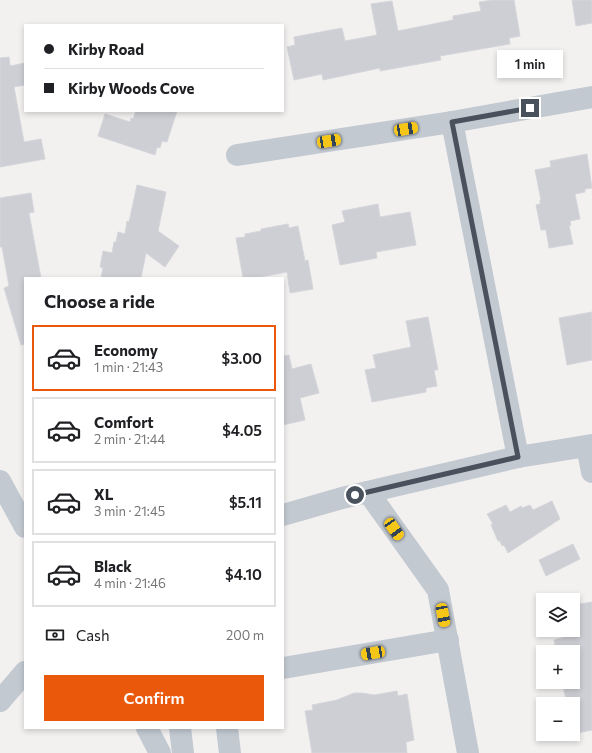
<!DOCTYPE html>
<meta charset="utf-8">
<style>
body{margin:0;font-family:Commissioner,sans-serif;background:#f2f2f2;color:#202124;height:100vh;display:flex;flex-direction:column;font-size:15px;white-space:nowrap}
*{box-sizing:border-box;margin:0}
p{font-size:13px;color:#757577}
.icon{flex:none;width:22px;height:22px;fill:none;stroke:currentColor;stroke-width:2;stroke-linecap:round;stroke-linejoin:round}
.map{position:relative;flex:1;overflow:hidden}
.panel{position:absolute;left:24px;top:277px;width:260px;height:452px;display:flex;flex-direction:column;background:#fff;border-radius:0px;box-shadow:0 2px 6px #0003}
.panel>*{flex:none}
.guide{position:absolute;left:24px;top:24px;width:260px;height:88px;border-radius:0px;box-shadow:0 2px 6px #0003;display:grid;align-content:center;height:88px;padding:0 20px;background:#fff}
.fabs{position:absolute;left:536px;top:593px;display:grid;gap:8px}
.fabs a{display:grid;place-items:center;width:44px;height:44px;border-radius:0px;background:#fff;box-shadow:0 2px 6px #0003;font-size:20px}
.end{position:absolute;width:18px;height:18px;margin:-9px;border:5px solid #49515d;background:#fff;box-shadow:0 0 0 2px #fff}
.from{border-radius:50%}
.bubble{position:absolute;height:28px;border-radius:0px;background:#fff;box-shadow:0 2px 6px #0003;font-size:13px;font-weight:600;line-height:28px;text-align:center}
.car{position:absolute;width:12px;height:24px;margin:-12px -6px;border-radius:5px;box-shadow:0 0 3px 1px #0007;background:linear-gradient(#f5c518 24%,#345 0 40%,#f5c518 0 76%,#345 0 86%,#f5c518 0)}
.guide b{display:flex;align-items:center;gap:14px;height:38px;font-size:15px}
.guide b+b{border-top:1px solid #e0e0e0}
.guide i{width:10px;height:10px;background:#202124}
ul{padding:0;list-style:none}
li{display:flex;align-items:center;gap:12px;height:66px;margin:0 8px 6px;padding:0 12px;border:2px solid #e0e0e0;border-radius:0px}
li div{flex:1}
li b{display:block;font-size:15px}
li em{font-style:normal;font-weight:600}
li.selected{border-color:#ea580c}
li>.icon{width:36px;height:36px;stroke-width:1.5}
h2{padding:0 20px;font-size:18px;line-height:48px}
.pay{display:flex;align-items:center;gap:10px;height:44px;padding:0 20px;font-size:15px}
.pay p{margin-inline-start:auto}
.primary-button{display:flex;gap:8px;margin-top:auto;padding:8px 20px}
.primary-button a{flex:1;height:46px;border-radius:0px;background:#ea580c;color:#fff;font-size:16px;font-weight:600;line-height:46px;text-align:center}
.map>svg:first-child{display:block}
</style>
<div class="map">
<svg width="592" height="753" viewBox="0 0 592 753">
<rect width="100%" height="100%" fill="#f3f1f0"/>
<g fill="#cecfd5" stroke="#d5d6db">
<path d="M 493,0 L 514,0 L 520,36 L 509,38 L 510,44 L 440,56 L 441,60 L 380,71 L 380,68 L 323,80 L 322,74 L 294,80 L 287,47 L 295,45 L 294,37 L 342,28 L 345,41 L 377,35 L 371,4 L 392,1 L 398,31 L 453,20 L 453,16 L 481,11 L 479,2 Z"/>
<path d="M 572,0 L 592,0 L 592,23 L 576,26 Z"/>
<path d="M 9,57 L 10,66 L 25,63 L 25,85 L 14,87 L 24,142 L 41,139 L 45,159 L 0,167 L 0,58 Z"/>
<path d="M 136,111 L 177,111 L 167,142 L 162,141 L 160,148 L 157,147 L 155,155 L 98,136 L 105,114 L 130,122 L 131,118 L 133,119 Z"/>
<path d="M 587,154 L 592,188 L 585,189 L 585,192 L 575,194 L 580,219 L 570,221 L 571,225 L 569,226 L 573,244 L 549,248 L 546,230 L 541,230 L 536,205 L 540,204 L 540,200 L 541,200 L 535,170 L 551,167 L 550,161 Z"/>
<path d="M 137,185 L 166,192 L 158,231 L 179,246 L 165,267 L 146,253 L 141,278 L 101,278 L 103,268 L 100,267 L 103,251 L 112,253 L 114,242 L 116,242 L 118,232 L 125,234 L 127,221 L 129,222 Z"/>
<path d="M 31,193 L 34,212 L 29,213 L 41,278 L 25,278 L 25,344 L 21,345 L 4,288 L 9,286 L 2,247 L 0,247 L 0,198 Z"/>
<path d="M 378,204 L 380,217 L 410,212 L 416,245 L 376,252 L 377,258 L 340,265 L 332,225 L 345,222 L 342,211 Z"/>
<path d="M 288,224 L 289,228 L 298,226 L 305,261 L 308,260 L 313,289 L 290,293 L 287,272 L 255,278 L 243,278 L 236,238 L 245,237 L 245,234 L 261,231 L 261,229 Z"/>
<path d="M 592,312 L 592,360 L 567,365 L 559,318 Z"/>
<path d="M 428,317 L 438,370 L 434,370 L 437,386 L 426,388 L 426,392 L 372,402 L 365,370 L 376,368 L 373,355 L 411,347 L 406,321 Z"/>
<path d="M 289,355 L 292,369 L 311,364 L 319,393 L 300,398 L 305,420 L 283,425 L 283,356 Z"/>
<path d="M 552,501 L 560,519 L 508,553 L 504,545 L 502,546 L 500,541 L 498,541 L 491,525 L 493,524 L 487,514 L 506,505 L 510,512 L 521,506 L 522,508 L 530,505 L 533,510 Z"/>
<path d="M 573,544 L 580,559 L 546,576 L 539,560 Z"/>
<path d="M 592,602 L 592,730 L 573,734 L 573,704 L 567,704 L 562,682 L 573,682 L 573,652 L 556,652 L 554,640 L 565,637 L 563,630 L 573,630 L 573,605 Z"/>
<path d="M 397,691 L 398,696 L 407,694 L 414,740 L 406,742 L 407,753 L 312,753 L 305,711 L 313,710 L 312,705 L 337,700 L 354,693 L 362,693 L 374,695 Z"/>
</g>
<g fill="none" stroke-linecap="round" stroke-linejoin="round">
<g stroke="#c2c9d1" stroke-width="22">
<path d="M 452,122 L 518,457"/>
<path d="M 237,155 L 452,122 L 592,97"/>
<path d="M 587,446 L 592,472"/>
<path d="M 0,481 L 25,527"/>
<path d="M 368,492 L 438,590 L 468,753"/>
<path d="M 283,515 L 342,498 L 518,457 L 592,445"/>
<path d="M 283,668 L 448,640"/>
<path d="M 0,701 L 25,672"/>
<path d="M 147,728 L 160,753"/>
<path d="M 180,728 L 183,753"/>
<path d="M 227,728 L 230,753"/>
</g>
</g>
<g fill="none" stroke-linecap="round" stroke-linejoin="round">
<path stroke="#49515d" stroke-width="5" d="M 355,495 L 518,457 L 452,122 L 530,108"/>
</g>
</svg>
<div class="fabs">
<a><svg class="icon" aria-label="layers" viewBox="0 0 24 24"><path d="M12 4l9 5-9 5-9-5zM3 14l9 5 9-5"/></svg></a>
<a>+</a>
<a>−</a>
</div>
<i class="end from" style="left:355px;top:495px"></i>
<i class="end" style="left:530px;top:108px"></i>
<div class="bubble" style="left:497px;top:50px;width:66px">1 min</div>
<i class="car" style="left:406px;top:129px;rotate:81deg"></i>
<i class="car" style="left:329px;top:141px;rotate:81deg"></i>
<i class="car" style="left:394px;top:529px;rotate:145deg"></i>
<i class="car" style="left:443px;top:615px;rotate:169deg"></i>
<i class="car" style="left:373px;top:653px;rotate:260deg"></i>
<div class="guide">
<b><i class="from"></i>Kirby Road</b>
<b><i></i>Kirby Woods Cove</b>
</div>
<section class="panel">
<h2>Choose a ride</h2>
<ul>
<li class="selected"><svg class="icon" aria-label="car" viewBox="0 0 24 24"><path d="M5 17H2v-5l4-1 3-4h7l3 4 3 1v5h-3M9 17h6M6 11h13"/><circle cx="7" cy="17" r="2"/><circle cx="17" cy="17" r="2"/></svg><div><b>Economy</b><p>1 min · 21:43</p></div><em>$3.00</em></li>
<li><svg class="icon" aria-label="car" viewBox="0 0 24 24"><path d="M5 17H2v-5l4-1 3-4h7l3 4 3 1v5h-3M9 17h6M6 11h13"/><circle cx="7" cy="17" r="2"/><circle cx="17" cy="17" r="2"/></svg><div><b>Comfort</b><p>2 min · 21:44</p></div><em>$4.05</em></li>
<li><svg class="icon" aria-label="car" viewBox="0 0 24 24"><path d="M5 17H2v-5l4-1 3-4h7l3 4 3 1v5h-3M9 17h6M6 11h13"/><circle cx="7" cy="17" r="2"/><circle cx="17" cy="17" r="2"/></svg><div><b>XL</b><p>3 min · 21:45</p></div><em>$5.11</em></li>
<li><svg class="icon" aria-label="car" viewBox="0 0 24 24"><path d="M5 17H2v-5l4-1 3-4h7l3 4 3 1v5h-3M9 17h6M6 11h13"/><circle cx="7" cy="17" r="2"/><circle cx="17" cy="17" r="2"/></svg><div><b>Black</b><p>4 min · 21:46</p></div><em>$4.10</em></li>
</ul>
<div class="pay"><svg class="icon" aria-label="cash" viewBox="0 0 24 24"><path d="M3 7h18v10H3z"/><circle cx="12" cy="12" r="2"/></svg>Cash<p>200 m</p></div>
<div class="primary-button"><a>Confirm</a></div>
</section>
</div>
